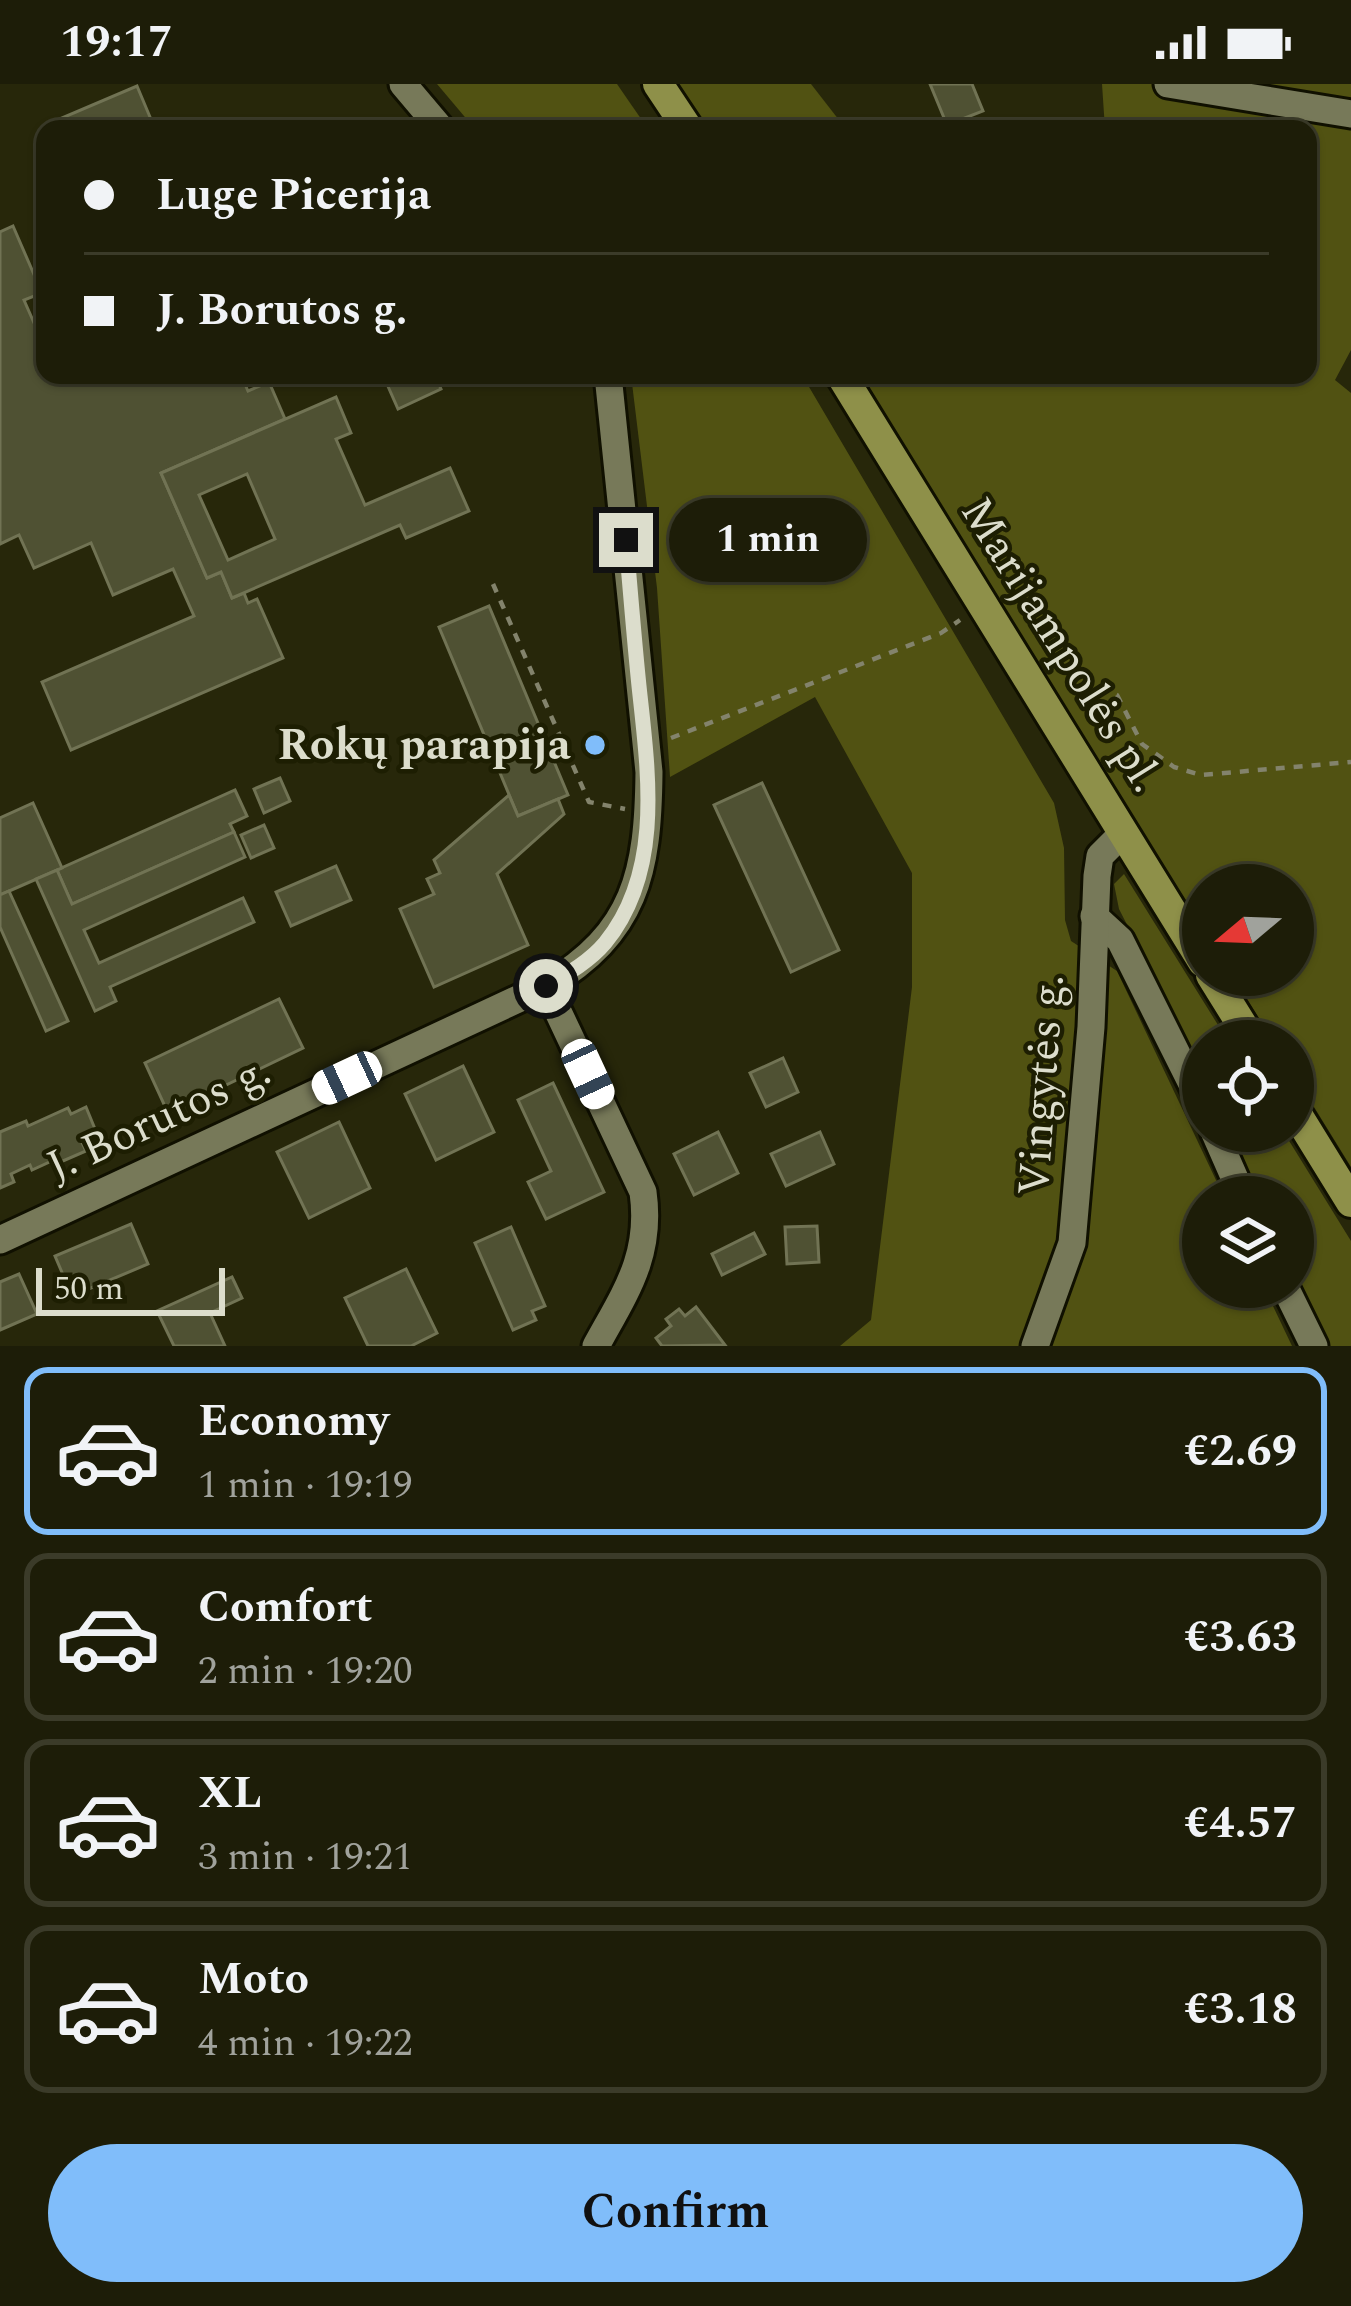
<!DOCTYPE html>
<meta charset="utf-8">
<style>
body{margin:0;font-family:Spectral,serif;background:#252612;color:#f1f3f6;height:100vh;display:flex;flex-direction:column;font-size:45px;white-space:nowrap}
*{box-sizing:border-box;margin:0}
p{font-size:39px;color:#a0a29c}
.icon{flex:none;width:66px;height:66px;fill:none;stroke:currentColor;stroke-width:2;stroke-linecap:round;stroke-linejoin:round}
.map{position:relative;height:1262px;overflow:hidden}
.details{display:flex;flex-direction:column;background:#1d1d08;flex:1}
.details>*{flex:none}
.hud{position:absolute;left:36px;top:36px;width:1281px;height:264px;border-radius:24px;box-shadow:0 3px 9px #0004,0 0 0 3px #3b3b29;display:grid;align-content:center;height:264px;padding:0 48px;background:#1d1d08}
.needle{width:78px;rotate:251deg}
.buttons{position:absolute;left:1182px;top:780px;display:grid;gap:24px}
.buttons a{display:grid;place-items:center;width:132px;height:132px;border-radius:50%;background:#1d1d08;box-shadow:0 3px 9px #0004,0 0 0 3px #3b3b29;font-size:60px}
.scale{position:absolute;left:36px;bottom:30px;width:189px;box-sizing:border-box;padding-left:12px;border:6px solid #dcddcc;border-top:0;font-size:33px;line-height:42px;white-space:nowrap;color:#dcddcc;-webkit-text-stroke:9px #1d1e02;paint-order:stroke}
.end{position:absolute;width:54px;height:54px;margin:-27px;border:15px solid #dcddcc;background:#111;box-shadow:0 0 0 6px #111}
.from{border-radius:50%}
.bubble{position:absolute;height:84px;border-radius:42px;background:#1d1d08;box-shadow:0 3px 9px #0004,0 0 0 3px #3b3b29;font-size:39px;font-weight:700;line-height:84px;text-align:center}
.car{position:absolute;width:36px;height:72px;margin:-36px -18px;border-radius:15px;box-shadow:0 0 9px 3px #0007;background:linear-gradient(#fff 24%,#345 0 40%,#fff 0 76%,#345 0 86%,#fff 0)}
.hud b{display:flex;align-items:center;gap:42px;height:114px;font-size:45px}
.hud b+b{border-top:3px solid #3b3b29}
.hud i{width:30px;height:30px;background:#f1f3f6}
ul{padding:21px 0 0;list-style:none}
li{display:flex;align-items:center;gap:36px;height:168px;margin:0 24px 18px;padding:0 24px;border:6px solid #3b3b29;border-radius:24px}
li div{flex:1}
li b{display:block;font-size:45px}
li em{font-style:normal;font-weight:700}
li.on{border-color:#80bdfa}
li>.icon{width:108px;height:108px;stroke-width:1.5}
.button{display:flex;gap:24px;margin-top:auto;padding:24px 48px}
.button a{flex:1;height:138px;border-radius:72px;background:#80bdfa;color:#111;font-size:48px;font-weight:700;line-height:138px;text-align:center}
.status{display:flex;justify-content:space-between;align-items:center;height:84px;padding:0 60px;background:#1d1d08;direction:ltr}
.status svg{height:33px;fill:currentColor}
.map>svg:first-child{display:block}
</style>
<div class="status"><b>19:17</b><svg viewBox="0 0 49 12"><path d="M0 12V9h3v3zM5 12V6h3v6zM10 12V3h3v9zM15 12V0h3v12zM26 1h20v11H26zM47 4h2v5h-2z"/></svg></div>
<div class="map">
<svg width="1351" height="1262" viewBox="0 0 1351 1262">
<rect width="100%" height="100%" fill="#27270a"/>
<g fill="#515212">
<path d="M 437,0 L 617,0 L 648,45 L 475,45 Z"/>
<path d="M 679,0 L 811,0 L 846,45 L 708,45 Z"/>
<path d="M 1102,0 L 1351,0 L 1351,266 L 1335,296 L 1351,309 L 1351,1083 L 1293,989 L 1293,957 L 1273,957 L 1232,891 L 1293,891 L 1293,801 L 1203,801 L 1203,845 L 859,291 L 1308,291 L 1308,45 L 1105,45 Z"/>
<path d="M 631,291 L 802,291 L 1054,719 L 1064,764 L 1065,836 L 1071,857 L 1117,887 L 1224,1113 L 1203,1113 L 1203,1203 L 1264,1203 L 1292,1262 L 840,1262 L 871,1236 L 912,903 L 912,789 L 815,613 L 670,693 L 657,504 Z"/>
<path d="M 1124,790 L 1228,957 L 1203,957 L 1203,990 L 1119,825 L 1114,800 Z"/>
<path d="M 1229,1047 L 1283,1047 L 1351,1157 L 1351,1262 L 1329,1262 L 1293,1188 L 1293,1113 L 1259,1113 Z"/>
</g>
<g fill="#4f5133" stroke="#717354" stroke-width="3" fill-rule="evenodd">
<path d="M 930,0 L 972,0 L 983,27 L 947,41 Z"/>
<path d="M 137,2 L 155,45 L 61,45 L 57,36 Z"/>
<path d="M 13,142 L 42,209 L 24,216 L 45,264 L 45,291 L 241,291 L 248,307 L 269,298 L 285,335 L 161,389 L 207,494 L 221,488 L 232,514 L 244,509 L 248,519 L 257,515 L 283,574 L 71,666 L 42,598 L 194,532 L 173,485 L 113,511 L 91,459 L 34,484 L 19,451 L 0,460 L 0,148 Z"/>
<path d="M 383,291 L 435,291 L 441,305 L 398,325 Z"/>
<path d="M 336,313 L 351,349 L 336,355 L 365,421 L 450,384 L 469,427 L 406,454 L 400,441 L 232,514 L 221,488 L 207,494 L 161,389 ZM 247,390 L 275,455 L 228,476 L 199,411 Z"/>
<path d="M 489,522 L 568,711 L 518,732 L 439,543 Z"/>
<path d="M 280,694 L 290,717 L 264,729 L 254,705 Z"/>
<path d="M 762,699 L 839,866 L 791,888 L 714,721 Z"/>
<path d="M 235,706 L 247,732 L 230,740 L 234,748 L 72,820 L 57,786 Z"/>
<path d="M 509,711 L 518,732 L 558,715 L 564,730 L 497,790 L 528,861 L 434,903 L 400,825 L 434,810 L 427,795 L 440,789 L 434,776 Z"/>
<path d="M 33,719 L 62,784 L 0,811 L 0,734 Z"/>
<path d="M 264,741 L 274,764 L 251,774 L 241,751 Z"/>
<path d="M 234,748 L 245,773 L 84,846 L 99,879 L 243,814 L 254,838 L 110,903 L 116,917 L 95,927 L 36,795 L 57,786 L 72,820 Z"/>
<path d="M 336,782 L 351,816 L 291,842 L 276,808 Z"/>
<path d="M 9,807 L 68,937 L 46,947 L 0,843 L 0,811 Z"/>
<path d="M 279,915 L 303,964 L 168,1029 L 145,979 Z"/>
<path d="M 783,974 L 798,1008 L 766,1023 L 750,989 Z"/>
<path d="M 463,982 L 494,1048 L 436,1076 L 405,1010 Z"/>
<path d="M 553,999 L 604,1108 L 546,1135 L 528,1098 L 551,1087 L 518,1016 Z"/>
<path d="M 86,1023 L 95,1045 L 79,1052 L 86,1067 L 56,1080 L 54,1076 L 32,1086 L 30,1081 L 11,1090 L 14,1098 L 0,1104 L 0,1048 L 26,1037 L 28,1042 L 68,1024 L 71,1030 Z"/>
<path d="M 339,1038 L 370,1104 L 309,1134 L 277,1068 Z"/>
<path d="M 718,1048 L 738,1089 L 694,1111 L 674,1070 Z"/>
<path d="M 820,1048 L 834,1080 L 786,1102 L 771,1070 Z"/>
<path d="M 131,1140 L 148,1180 L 72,1212 L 55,1172 Z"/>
<path d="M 817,1142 L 819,1178 L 787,1180 L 785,1143 Z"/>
<path d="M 511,1143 L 545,1222 L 532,1227 L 536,1236 L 513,1246 L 475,1159 Z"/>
<path d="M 754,1149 L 765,1170 L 722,1191 L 712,1170 Z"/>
<path d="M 406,1185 L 437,1249 L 411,1262 L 368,1262 L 345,1214 Z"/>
<path d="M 19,1190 L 37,1230 L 0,1246 L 0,1198 Z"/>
<path d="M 232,1193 L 242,1214 L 210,1229 L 225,1262 L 174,1262 L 157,1227 Z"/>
<path d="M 696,1223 L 725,1261 L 662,1262 L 656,1254 L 671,1242 L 666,1235 L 679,1225 L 685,1232 Z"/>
</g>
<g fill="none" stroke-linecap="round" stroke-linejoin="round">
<defs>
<g id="minor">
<path d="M 403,0 L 441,45"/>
<path d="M 1168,0 L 1351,30"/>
<path d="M 1094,832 L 1120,856 L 1203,1022"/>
<path d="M 546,902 L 643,1108 C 652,1172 625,1209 596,1262"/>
<path d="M 1214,1047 L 1243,1113"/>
<path d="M 0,1156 L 546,902 C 636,849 648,788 649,688 L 608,291"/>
<path d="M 1285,1203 L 1314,1262"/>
<path d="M 1035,1262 L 1072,1159 L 1091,943 L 1097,792 L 1100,772 L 1123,749"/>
</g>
<g id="major">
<path d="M 658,0 L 688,45"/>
<path d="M 841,291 L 1203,878"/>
<path d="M 1211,891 L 1252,957"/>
<path d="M 1293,1024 L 1351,1118"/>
</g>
</defs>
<use href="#minor" stroke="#101000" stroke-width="33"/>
<use href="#major" stroke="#101000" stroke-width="36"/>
<g stroke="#83836c" stroke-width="4.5" stroke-dasharray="9 9" stroke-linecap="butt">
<path d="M 493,500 L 589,718 L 625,725"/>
<path d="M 1052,579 L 1117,611 L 1142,660 L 1174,683 L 1201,691 L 1351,678"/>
<path d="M 671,654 L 941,549 L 960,536"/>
</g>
<use href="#minor" stroke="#777959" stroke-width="27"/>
<use href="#major" stroke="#8e9049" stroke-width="30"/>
</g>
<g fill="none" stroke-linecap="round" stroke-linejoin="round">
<path stroke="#dcddcc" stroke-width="15" d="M 546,902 C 567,890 589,878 605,859 C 664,787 648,687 639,602 C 634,553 630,504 626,456"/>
</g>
<circle fill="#80bdfa" stroke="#1d1e02" stroke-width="4.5" cx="595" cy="661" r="12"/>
<g text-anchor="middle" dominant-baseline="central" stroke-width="9" stroke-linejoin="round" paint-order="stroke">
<g font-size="45" fill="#dcddcc" stroke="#1d1e02">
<text transform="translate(1061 561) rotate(58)">Marijampolės pl.</text>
<text transform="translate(1042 1001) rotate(-86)">Vingytės g.</text>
<text transform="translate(159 1035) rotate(-25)">J. Borutos g.</text>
</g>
<g font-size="45" font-weight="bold" fill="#dcddcc" stroke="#1d1e02" text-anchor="end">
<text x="571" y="661">Rokų parapija</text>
</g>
</g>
</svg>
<div class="buttons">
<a><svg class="needle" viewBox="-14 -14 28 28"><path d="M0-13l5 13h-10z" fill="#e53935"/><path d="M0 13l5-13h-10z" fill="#a0a29c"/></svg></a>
<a><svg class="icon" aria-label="locate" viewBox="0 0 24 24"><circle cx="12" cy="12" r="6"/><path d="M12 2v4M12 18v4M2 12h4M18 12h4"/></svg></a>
<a><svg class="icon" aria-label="layers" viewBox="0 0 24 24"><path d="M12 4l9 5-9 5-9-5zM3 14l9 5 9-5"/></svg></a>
</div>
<div class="scale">50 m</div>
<i class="end from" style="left:546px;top:902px"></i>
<i class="end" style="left:626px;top:456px"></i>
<div class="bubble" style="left:669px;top:414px;width:198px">1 min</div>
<i class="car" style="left:588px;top:990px;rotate:155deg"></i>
<i class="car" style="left:347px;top:994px;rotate:245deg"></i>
<div class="hud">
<b><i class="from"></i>Luge Picerija</b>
<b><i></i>J. Borutos g.</b>
</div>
</div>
<section class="details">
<ul>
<li class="on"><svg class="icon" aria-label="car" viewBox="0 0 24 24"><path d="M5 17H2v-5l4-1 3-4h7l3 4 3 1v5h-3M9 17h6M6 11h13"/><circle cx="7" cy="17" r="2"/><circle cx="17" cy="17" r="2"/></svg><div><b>Economy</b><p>1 min · 19:19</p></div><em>€2.69</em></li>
<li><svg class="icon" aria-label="car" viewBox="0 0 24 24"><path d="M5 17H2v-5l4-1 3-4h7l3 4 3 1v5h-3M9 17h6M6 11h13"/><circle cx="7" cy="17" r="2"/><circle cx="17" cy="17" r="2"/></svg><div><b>Comfort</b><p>2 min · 19:20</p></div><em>€3.63</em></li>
<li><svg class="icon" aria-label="car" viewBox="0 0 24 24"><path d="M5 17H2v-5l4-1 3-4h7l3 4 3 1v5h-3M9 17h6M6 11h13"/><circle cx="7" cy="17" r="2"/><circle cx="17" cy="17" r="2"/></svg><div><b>XL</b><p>3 min · 19:21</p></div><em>€4.57</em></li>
<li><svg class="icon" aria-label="car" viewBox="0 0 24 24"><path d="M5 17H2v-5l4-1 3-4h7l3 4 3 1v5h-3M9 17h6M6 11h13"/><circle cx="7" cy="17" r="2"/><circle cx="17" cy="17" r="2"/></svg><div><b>Moto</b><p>4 min · 19:22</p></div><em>€3.18</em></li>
</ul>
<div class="button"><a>Confirm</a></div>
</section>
